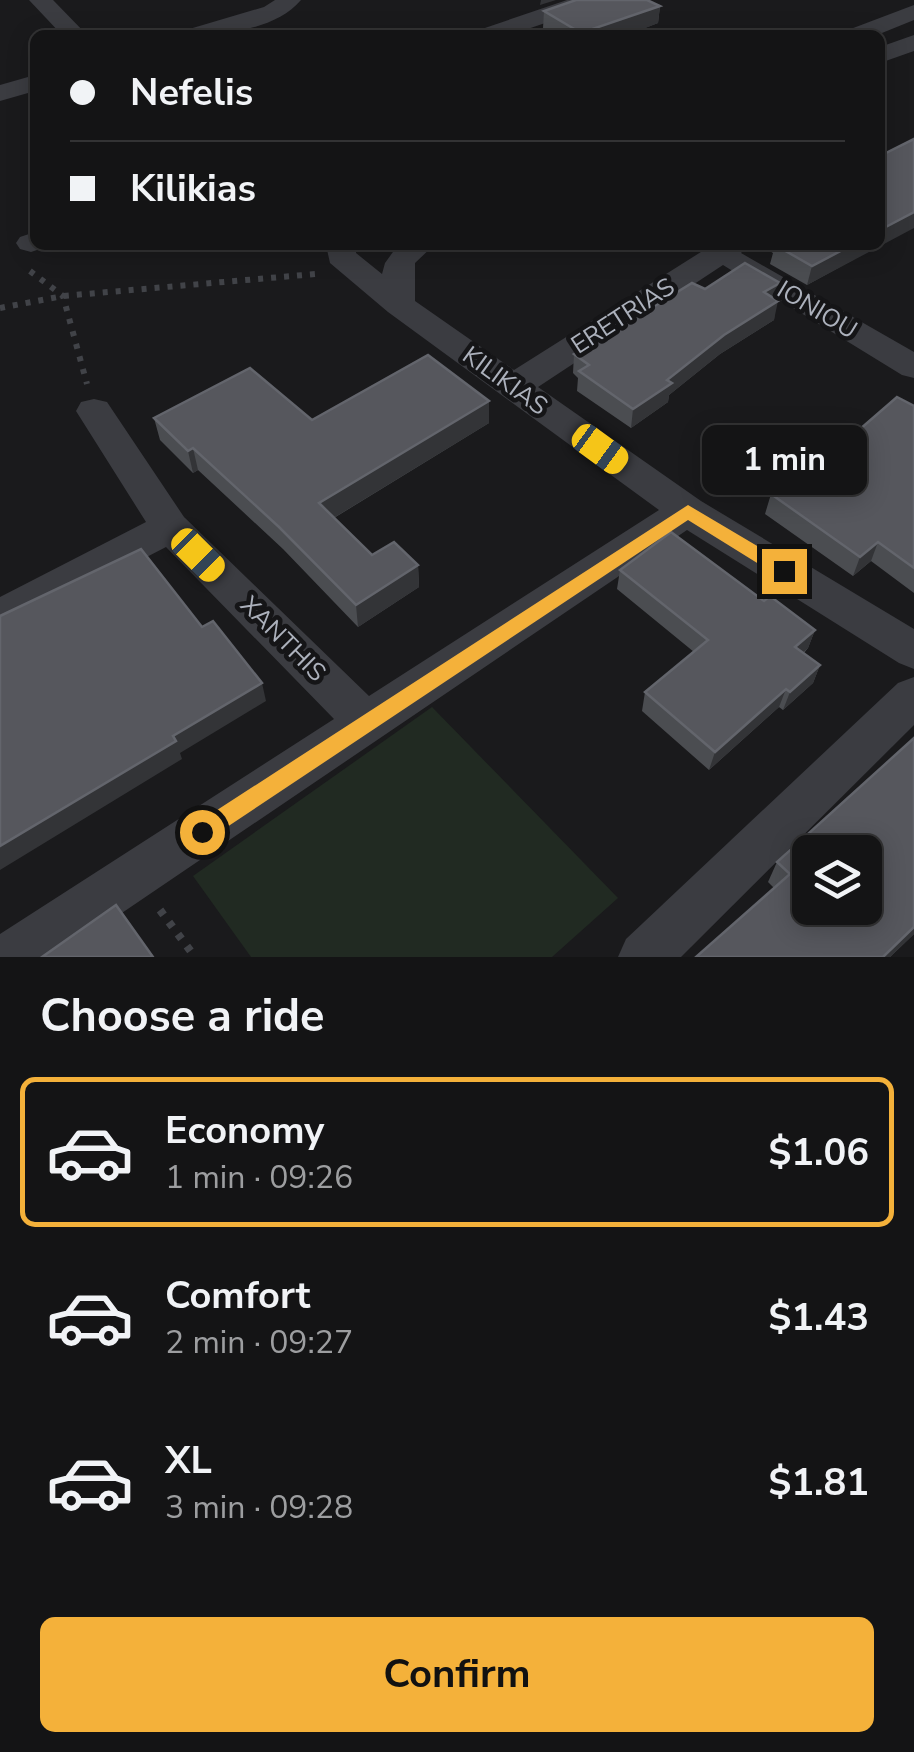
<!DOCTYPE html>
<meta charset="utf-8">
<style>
body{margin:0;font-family:"Nunito Sans",sans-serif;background:#212122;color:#f1f3f6;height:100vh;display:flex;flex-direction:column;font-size:38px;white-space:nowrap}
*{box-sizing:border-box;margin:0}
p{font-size:32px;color:#9d9ea0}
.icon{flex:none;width:55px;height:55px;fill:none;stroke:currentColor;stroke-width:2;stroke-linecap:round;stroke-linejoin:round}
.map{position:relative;height:957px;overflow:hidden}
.panel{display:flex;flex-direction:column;background:#141415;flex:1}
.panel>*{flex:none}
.hud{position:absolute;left:30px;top:30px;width:855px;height:220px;border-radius:15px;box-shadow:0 5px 25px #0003,0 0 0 2px #333334;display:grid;align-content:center;height:220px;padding:0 40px;background:#141415}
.controls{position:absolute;left:792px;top:835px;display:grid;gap:20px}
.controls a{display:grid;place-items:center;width:90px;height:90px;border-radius:15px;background:#141415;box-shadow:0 5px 25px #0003,0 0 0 2px #333334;font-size:50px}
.end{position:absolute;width:45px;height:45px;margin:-22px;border:12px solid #f4b13a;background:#111;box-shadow:0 0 0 5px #111}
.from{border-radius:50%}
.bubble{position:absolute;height:70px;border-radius:15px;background:#141415;box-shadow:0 5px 25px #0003,0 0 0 2px #333334;font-size:32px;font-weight:700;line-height:70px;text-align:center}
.car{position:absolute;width:30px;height:60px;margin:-30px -15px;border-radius:12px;box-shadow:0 0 8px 2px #0007;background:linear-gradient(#f5c518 24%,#345 0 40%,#f5c518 0 76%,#345 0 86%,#f5c518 0)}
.hud b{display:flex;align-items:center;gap:35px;height:95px;font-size:38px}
.hud b+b{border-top:2px solid #333334}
.hud i{width:25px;height:25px;background:#f1f3f6}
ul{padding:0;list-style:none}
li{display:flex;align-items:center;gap:30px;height:150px;margin:0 20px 15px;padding:0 20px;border:5px solid transparent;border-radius:15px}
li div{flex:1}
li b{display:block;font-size:38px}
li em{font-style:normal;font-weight:700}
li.active{border-color:#f4b13a}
li>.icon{width:90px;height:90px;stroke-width:1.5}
h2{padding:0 40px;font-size:45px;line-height:120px}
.button{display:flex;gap:20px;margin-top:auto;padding:20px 40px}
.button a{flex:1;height:115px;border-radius:15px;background:#f4b13a;color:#111;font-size:40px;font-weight:700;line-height:115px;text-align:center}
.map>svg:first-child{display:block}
</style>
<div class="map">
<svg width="914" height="957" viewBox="0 0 914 957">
<rect width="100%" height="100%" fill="#1a1a1c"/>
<path fill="#212a22" d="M 432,707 L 618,898 L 552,957 L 251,957 L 193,876 Z"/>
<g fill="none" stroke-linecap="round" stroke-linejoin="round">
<g stroke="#414348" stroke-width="6" stroke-dasharray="5 8" stroke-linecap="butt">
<path d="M 30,271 L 63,296 L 87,384"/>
<path d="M 0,308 L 63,296 L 315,274"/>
</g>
<path stroke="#414348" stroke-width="8" stroke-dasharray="6 9" stroke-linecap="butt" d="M 160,910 L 195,957"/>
<g fill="#3b3c41" fill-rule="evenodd">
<path d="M 29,0 L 53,0 L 87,35 L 62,35 Z"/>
<path d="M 275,0 L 301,0 C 275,31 220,35 182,35 L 186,30 L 264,7 Z"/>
<path d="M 567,0 L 601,0 L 598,5 L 510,35 L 475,35 L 479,30 Z"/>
<path d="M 914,5 L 914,20 L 877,35 L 844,35 L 848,30 Z"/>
<path d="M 914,35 L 914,51 L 880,63 L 880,47 Z"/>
<path d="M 35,75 L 35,91 L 0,101 L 0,85 Z"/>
<path d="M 35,232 L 35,245 L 46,247 L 31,252 L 20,249 L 16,243 L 20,237 Z"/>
<path d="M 326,245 L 356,245 L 356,253 L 382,274 L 385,263 L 398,245 L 434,245 L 415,263 L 415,301 L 514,370 L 712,245 L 748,245 L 741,253 L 914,352 L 914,378 L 902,375 L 723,265 L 538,387 L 701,501 L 914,629 L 914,669 L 899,663 L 687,530 L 57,957 L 0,957 L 0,934 L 334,719 L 166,547 L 0,633 L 0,597 L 146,522 L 76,411 L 81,402 L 94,399 L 107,402 L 184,517 L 369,696 L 659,510 L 388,312 L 330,263 Z"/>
<path d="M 914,677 L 914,725 L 681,957 L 618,957 L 626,939 L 898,683 Z"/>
</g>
</g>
<g fill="#4b4d51">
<path d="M 660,6 L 658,23 L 626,35 L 554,35 L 543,28 L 544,11 Z"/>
<path d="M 760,245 L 880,245 L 807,285 L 770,264 L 773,253 Z"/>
<path d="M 780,283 L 776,299 L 774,320 L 720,354 L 669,395 L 668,402 L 631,428 L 577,391 L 578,378 L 573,373 L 574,354 L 598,340 L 599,333 L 705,289 Z"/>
<path d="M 489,401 L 489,423 L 334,518 L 372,555 L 418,565 L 419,587 L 358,627 L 283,549 L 198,470 L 193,473 L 160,440 L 154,418 L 312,420 Z"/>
<path d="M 914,406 L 914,593 L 871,561 L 853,576 L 765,514 L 771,494 Z"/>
<path d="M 620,570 L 764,601 L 815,630 L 808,648 L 804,653 L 820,665 L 813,683 L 783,710 L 779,707 L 709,770 L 642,711 L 645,692 L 694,652 L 617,589 Z"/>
<path d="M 914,738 L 914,934 L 890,957 L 774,888 L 768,882 L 777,862 Z"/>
</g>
<g fill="#333437">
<path d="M 541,0 L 556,0 L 540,5 Z"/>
<path d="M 660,6 L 658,23 L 633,33 L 626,35 L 581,35 L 581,33 Z"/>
<path d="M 914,212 L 914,228 L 807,285 L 812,266 L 852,245 L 880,245 L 880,230 Z"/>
<path d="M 780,283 L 775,303 L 764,292 Z"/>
<path d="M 778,301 L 774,320 L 720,354 L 669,395 L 668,402 L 631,428 L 633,409 L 667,380 L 724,335 Z"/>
<path d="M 489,401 L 489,423 L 322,525 L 319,503 Z"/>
<path d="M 193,448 L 198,470 L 193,473 L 188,451 Z"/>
<path d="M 878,542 L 871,561 L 853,576 L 860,557 Z"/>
<path d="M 418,565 L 419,587 L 358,627 L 356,605 Z"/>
<path d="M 815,630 L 808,648 L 789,665 L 795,647 Z"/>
<path d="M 820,665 L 813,683 L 783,710 L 790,692 Z"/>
<path d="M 262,683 L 266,701 L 180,753 L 182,759 L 0,870 L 0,846 L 173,736 Z"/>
<path d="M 786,689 L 779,707 L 709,770 L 715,752 Z"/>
<path d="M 914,927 L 914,934 L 890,957 L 883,957 Z"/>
</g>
<g fill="#56575d" stroke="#63656c" stroke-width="2.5" fill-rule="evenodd">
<path d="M 576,0 L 647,0 L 660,6 L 581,33 L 544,11 Z"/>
<path d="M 914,139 L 914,212 L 880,230 L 880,156 Z"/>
<path d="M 775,245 L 852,245 L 812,266 Z"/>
<path d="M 745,263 L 780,283 L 764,292 L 778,301 L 724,335 L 667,380 L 672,383 L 633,409 L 579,371 L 589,365 L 574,354 L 604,336 L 599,333 L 633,311 L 640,315 L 692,283 L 705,289 Z"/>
<path d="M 428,355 L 489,401 L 319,503 L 372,555 L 394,542 L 418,565 L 356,605 L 279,527 L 193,448 L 188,451 L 154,418 L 250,368 L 312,420 Z"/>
<path d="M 897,397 L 914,406 L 914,568 L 878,542 L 860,557 L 771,494 L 859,430 Z"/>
<path d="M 671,532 L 764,601 L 770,596 L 815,630 L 795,647 L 820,665 L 790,692 L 786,689 L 715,752 L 645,692 L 708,640 L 620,570 Z"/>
<path d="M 141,549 L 202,627 L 213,621 L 262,683 L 173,736 L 176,741 L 0,846 L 0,616 Z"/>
<path d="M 914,738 L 914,927 L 883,957 L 696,957 L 790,874 L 777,862 ZM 810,852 L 865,852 L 865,908 L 810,908 Z"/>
<path d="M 116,905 L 153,957 L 42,957 Z"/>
</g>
<path fill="#f4b13a" d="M 688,505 L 791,566 L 791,576 L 778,576 L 688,520 L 209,839 L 194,839 L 191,832 L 194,825 Z"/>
<g text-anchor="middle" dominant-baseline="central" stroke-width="9" stroke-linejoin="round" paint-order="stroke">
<g font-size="25" fill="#acb1bc" stroke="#151517">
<text transform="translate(817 310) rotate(31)">IONIOU</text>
<text transform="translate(623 316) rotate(-33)">ERETRIAS</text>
<text transform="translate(505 381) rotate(36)">KILIKIAS</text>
<text transform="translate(283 639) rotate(45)">XANTHIS</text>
</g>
</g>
</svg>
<div class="controls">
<a><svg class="icon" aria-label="layers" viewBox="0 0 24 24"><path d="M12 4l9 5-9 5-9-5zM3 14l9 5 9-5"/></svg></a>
</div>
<i class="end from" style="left:202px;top:832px"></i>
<i class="end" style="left:784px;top:571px"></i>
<div class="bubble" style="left:702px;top:425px;width:165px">1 min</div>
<i class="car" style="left:600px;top:449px;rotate:126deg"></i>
<i class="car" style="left:198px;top:555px;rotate:135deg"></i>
<div class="hud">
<b><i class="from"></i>Nefelis</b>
<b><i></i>Kilikias</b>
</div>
</div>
<section class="panel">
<h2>Choose a ride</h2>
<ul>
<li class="active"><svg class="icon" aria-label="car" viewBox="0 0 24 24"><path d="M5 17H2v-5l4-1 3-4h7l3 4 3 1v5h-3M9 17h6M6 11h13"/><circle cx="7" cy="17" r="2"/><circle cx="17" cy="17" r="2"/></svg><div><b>Economy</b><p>1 min · 09:26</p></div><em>$1.06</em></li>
<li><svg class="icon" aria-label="car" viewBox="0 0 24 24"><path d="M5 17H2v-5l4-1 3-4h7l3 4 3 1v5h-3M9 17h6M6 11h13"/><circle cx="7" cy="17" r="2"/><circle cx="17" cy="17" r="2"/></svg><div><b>Comfort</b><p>2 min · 09:27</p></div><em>$1.43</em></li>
<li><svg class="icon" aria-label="car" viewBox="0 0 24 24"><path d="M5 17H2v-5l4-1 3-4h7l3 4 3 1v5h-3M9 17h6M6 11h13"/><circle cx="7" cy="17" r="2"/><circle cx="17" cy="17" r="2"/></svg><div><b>XL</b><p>3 min · 09:28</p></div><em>$1.81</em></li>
</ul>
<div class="button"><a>Confirm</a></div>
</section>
